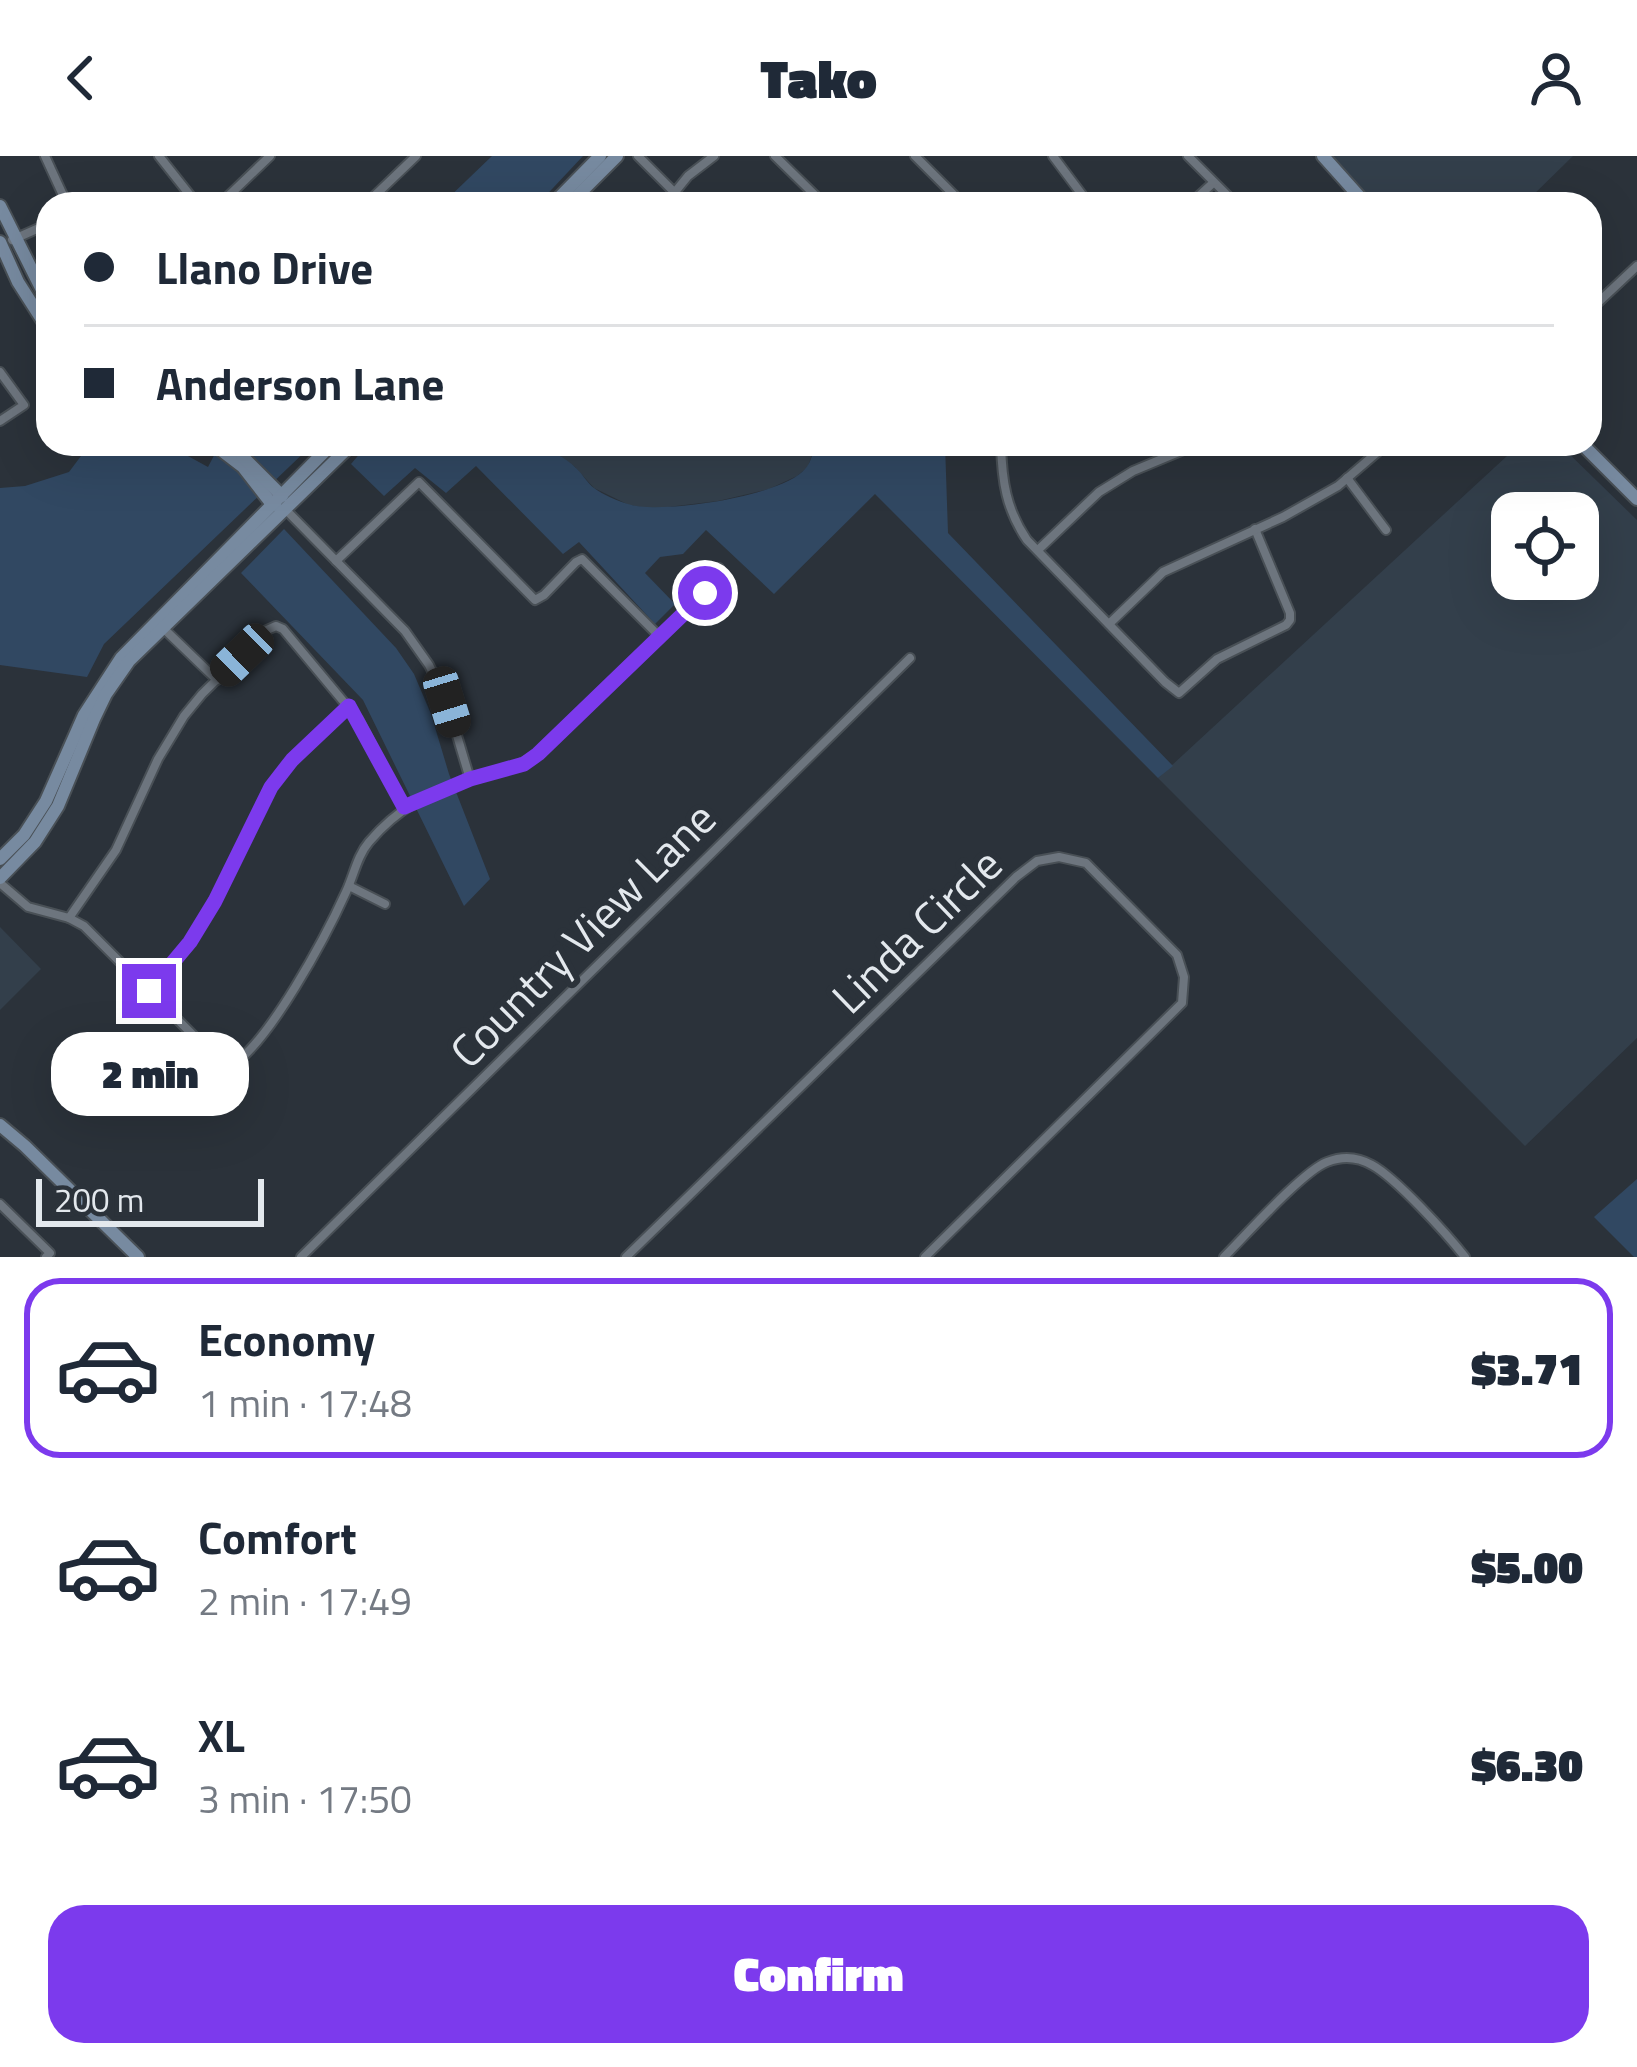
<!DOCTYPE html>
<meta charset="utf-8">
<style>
body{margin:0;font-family:"Titillium Web",sans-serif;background:#f2f2f3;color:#1f2937;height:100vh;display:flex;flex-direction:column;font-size:45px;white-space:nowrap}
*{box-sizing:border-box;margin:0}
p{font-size:39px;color:#747a83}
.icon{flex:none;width:66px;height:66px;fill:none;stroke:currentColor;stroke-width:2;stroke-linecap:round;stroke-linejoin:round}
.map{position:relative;height:1101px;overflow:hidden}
.details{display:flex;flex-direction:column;background:#fff;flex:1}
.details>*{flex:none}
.top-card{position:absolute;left:36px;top:36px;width:1566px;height:264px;border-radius:36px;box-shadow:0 12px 48px #0002;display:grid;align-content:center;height:264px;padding:0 48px;background:#fff}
.tools{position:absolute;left:1491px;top:336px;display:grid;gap:24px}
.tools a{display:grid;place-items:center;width:108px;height:108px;border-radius:24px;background:#fff;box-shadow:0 12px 48px #0002;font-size:60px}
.scale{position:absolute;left:36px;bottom:30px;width:228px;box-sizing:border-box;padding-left:12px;border:6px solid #e3e8ed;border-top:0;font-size:33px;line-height:42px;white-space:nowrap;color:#e3e8ed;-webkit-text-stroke:9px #2b323a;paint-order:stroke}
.end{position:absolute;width:54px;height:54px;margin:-27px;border:15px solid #7c3aed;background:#fff;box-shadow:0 0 0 6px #fff}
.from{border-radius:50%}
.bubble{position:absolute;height:84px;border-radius:36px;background:#fff;box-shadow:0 12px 48px #0002;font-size:39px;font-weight:800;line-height:84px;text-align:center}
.car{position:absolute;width:36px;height:72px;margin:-36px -18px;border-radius:15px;box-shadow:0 0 9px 3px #0007;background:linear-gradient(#222 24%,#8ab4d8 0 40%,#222 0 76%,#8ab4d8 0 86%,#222 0)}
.top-card b{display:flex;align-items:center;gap:42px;height:114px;font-size:45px}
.top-card b+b{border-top:3px solid #e0e1e3}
.top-card i{width:30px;height:30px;background:#1f2937}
ul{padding:21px 0 0;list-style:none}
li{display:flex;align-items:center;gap:36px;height:180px;margin:0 24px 18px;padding:0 24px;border:6px solid transparent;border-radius:36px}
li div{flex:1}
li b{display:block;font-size:45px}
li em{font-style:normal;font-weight:800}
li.active{border-color:#7c3aed}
li>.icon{width:108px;height:108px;stroke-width:1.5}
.action{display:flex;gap:24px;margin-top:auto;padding:24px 48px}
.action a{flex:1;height:138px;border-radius:36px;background:#7c3aed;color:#fff;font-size:48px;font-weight:800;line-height:138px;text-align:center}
header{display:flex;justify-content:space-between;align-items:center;height:156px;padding:0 48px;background:#fff;font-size:54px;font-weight:800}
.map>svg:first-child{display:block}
</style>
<header><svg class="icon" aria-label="back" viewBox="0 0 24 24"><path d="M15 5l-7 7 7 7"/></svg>Tako<svg class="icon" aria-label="person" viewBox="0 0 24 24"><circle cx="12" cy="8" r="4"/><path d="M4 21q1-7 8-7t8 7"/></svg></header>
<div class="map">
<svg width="1637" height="1101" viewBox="0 0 1637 1101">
<rect width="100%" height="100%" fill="#2b323a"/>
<g fill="#333f4b" fill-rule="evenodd">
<path d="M 1321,0 L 1573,0 L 1524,48 L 1367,48 Z"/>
<path d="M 536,288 L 815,288 L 808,311 L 797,320 L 769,333 L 718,345 L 651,353 L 629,349 L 594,332 L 575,311 L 551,294 Z"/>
<path d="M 1520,288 L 1559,288 L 1637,364 L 1637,882 L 1525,990 L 1158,622 ZM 1512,357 L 1578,357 L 1578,423 L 1512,423 Z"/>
<path d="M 0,771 L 41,813 L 0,854 Z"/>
</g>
<g fill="#314862">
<path d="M 492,0 L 583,0 L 538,48 L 442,48 Z"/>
<path d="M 90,288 L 166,288 L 208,311 L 220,288 L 313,288 L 104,488 L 87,521 L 0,509 L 0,332 L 25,330 L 69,316 Z"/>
<path d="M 368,288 L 536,288 C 550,294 565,301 576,312 C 583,318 587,327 594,332 C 603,339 618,345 628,348 C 660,359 783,340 805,313 C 811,307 813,296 815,288 L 945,288 L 948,377 L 1173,610 L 1158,622 L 875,338 L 774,438 L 706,374 L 683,398 L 660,401 L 645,417 L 675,448 L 655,468 L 579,386 L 563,398 L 476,310 L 446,337 L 415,312 L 384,340 L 351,308 Z"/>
<path d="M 284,373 L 396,492 L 414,518 L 431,558 L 449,618 L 490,723 L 464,750 L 363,544 L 241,417 Z"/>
<path d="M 1637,1023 L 1637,1101 L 1634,1101 L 1594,1061 Z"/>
</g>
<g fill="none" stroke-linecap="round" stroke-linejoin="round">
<defs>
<g id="street">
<path d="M 45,0 L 67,48"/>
<path d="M 159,0 L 197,48"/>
<path d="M 638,0 L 686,48"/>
<path d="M 775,0 L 824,48"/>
<path d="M 915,0 L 963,48"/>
<path d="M 1053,0 L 1089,48"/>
<path d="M 1188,0 L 1236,48"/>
<path d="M 675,36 L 688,20 L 714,0"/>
<path d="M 220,48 L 270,0"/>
<path d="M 366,48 L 416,0"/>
<path d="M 1190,48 L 1213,27"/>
<path d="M 12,84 L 48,68"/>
<path d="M 1590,154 L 1637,110"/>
<path d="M 0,216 L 24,249 L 0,265"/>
<path d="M 1001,288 C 1002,325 1006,353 1027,384 L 1165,526 L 1179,537 L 1217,503 L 1286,469 L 1290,464 L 1290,457 L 1255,373"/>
<path d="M 1347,322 L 1386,374"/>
<path d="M 285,353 L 405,475 L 429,509 L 447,546 L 470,623"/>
<path d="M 1038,394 L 1099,336 L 1133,315 L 1198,288"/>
<path d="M 336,405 L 419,326 L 535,444 L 544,439 L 576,406 L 582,403 L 660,481"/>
<path d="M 1109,468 L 1163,416 L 1283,361 L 1338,330 L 1387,288"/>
<path d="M 161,470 L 217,524"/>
<path d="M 0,727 L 28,751 L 69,762 L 84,770 L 221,907 L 229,911 C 268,890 327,778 346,736 C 354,719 357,700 369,686 C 398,652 427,637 470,624 C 494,616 517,613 538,598 L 705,437 L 716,423 L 719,412"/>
<path d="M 349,730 L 385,748"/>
<path d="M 69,762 L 116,694 L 158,603 L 184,560 L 202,538 L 267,474 L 276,470 L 283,473 L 358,563 L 404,651"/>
<path d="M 150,835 L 190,786 L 216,745 L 271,631 L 292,604 L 349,550"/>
<path d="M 0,1048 L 50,1097 L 46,1101"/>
<path d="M 301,1101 L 910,502"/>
<path d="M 626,1101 L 1016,721 L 1037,705 L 1059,701 L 1086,707 L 1177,799 L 1184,821 L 1182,847 L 925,1101"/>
<path d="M 1224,1101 C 1246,1079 1303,1015 1327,1006 C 1342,1000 1358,1001 1372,1009 C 1396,1022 1447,1078 1465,1101"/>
</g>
<g id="secondary">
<path d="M 1323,0 L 1366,48"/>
<path d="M 553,48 L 600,0"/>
<path d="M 569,48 L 617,0"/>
<path d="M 0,50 L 48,146"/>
<path d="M 0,86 L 18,126 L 48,173"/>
<path d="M 213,288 L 243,311 L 271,347 L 275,349"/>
<path d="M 1582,288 L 1637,343"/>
<path d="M 242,300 L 282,340"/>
<path d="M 0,703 L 24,679 L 46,645 L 84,559 L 121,502 L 332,288"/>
<path d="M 0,722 L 35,686 L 58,650 L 94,563 L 106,538 L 129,505 L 352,288"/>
<path d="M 0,969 L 25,990 L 138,1101"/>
</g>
</defs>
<use href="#street" stroke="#495056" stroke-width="12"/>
<use href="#secondary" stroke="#495056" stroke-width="16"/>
<use href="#street" stroke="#6d757e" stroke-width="8"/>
<use href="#secondary" stroke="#778aa0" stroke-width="12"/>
</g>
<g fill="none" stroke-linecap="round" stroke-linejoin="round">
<path stroke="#7c3aed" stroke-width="15" d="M 149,835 L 190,786 L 215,745 L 271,631 L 292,604 L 349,550 L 404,651 L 470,623 L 524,608 L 538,598 L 705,437"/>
</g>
<g text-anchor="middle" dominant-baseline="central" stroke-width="12" stroke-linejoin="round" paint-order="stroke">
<g font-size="45" fill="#e3e8ed" stroke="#2b323a">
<text transform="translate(916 774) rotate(-44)">Linda Circle</text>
<text transform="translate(582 778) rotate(-45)">Country View Lane</text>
</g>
</g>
</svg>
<div class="tools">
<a><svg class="icon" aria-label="locate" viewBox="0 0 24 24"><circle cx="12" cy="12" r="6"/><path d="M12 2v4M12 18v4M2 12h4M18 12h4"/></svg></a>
</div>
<div class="scale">200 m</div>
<i class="end from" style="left:705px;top:437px"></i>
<i class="end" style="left:149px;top:835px"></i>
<div class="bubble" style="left:51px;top:876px;width:198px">2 min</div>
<i class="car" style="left:242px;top:499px;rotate:226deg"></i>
<i class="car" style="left:447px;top:546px;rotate:163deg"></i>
<div class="top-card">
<b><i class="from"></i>Llano Drive</b>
<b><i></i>Anderson Lane</b>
</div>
</div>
<section class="details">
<ul>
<li class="active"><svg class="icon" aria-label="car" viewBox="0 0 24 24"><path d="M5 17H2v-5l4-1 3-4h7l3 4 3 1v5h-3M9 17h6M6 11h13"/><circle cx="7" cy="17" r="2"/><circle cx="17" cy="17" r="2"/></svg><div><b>Economy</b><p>1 min · 17:48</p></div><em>$3.71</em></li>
<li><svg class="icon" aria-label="car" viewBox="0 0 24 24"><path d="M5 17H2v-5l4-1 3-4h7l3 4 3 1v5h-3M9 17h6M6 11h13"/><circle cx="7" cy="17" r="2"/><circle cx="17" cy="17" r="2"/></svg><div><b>Comfort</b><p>2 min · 17:49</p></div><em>$5.00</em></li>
<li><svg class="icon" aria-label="car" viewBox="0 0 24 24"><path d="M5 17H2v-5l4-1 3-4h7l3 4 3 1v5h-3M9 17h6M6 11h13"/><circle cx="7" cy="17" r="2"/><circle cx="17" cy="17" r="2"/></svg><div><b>XL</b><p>3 min · 17:50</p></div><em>$6.30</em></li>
</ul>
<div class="action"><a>Confirm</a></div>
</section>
